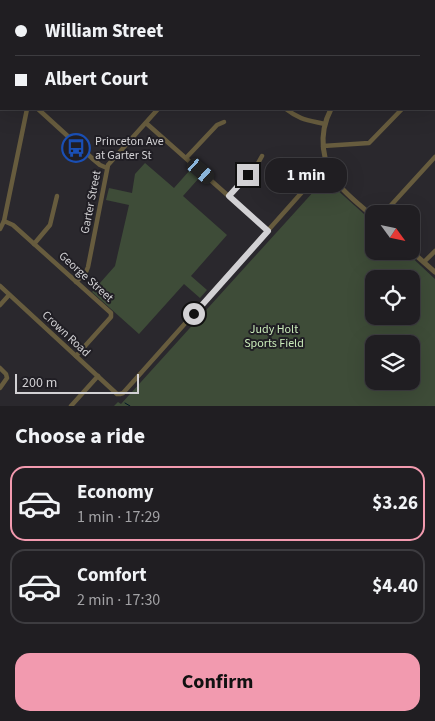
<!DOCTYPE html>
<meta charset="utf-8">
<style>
body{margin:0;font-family:"Source Sans 3",sans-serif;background:#2d2b2f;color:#f1f3f6;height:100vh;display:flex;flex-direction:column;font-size:19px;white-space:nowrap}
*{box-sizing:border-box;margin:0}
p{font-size:16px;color:#a2a2a5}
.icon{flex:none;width:28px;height:28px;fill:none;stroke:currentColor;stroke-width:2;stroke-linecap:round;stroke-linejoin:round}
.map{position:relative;height:406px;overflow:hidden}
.panel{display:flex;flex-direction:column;background:#201e22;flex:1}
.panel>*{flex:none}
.banner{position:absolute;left:0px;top:0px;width:435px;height:110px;box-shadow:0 5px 20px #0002,0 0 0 1px #3d3c40;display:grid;align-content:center;height:110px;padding:0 15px;background:#201e22}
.needle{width:32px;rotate:123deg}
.fabs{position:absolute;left:365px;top:205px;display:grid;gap:10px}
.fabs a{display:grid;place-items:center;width:55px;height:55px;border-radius:10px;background:#201e22;box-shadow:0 5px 20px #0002,0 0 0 1px #3d3c40;font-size:25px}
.scale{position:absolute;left:15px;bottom:12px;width:124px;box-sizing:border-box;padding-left:5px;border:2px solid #d2d1d4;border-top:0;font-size:14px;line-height:18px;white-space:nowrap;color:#d2d1d4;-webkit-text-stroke:4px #201e24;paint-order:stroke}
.end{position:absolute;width:22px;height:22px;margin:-11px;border:6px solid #d2d1d4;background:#111;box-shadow:0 0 0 2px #111}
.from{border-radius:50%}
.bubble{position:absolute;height:35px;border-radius:15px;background:#201e22;box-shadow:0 5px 20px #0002,0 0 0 1px #3d3c40;font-size:16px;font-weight:700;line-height:35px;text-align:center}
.car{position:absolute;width:15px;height:30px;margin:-15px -8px;border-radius:6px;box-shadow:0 0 4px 1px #0007;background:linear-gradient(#222 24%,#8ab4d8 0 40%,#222 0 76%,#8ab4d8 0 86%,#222 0)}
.banner b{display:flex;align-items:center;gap:18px;height:48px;font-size:19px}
.banner b+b{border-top:1px solid #3d3c40}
.banner i{width:12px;height:12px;background:#f1f3f6}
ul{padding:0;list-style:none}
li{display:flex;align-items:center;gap:15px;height:75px;margin:0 10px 8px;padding:0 5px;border:2px solid #3d3c40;border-radius:15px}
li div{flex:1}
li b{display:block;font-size:19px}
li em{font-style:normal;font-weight:700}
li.active{border-color:#f29aaf}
li>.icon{width:45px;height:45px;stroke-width:1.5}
h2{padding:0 15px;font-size:22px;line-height:60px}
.primary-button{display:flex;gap:10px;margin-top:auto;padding:10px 15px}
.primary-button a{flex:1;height:58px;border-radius:15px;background:#f29aaf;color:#111;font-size:20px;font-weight:700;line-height:58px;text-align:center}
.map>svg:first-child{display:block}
</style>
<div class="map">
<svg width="435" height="406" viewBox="0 0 435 406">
<rect width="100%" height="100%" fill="#2a282d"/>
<g fill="#3e4c38" fill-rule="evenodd">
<path d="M 145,163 L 174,188 L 190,170 L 199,178 L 183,196 L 227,235 L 191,276 L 207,290 L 200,298 L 184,284 L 139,334 L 92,292 L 115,266 L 129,205 L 106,200 L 109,188 L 132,193 L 135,174 Z"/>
<path d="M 325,179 L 374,223 L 374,251 L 405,251 L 435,279 L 435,406 L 114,406 L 118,402 L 121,404 ZM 374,279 L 411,279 L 411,316 L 374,316 ZM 374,344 L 411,344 L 411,381 L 374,381 Z"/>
</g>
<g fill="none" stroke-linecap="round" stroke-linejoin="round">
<path stroke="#001626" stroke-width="1" d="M 125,403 L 130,406"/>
<g stroke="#675c3e" stroke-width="4.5">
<path d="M 224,0 L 224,1"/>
<path d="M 276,0 L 277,1"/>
<path d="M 334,0 L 334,1"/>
<path d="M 391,0 L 391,1"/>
<path d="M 180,1 L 181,0"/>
<path d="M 0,3 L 1,2"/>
<path d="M 0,74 L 1,75"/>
<path d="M 434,74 L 435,72"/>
<path d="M 38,109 L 94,160 L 100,165 L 107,168"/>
<path d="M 286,109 C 300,120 308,120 325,124"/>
<path d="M 146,123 L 268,231"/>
<path d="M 323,146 L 369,143 L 402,109"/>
<path d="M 186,158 L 217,125 L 224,122"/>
<path d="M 229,196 L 257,165 L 262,156"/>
<path d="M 383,214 L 435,157"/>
<path d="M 4,221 L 13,225 L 111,313 L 111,317 L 76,356"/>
<path d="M 0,229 L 4,221 L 27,109"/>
<path d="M 34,244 L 50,225 L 57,196"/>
<path d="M 424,262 L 435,251"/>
<path d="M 76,282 L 86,272 L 88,267 L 108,165 L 158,109"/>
<path d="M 0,286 L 117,394 L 120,394 L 123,393 L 132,383 L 320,172 L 328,167"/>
<path d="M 0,305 L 9,295"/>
<path d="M 0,368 L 6,374 L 7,378 L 0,388"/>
<path d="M 71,406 L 98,376"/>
</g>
<g stroke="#675c3e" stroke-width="5">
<path d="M 421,1 L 421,0"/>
<path d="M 331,109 C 318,134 321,163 339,185 C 349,197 362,207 374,217"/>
<path d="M 411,251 L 435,272"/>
</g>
</g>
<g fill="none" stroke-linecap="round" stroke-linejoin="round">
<path stroke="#d2d1d4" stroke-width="6" d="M 194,314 L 268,231 L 229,196 L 248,175"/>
</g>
<defs>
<symbol id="bus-ring" viewBox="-11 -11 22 22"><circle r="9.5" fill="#201e24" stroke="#1a4fb4" stroke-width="1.5"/><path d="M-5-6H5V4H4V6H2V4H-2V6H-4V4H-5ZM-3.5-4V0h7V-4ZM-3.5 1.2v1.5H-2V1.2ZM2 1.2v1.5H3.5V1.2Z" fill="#1a4fb4"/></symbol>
</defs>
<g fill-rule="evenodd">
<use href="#bus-ring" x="60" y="132" width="32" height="32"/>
</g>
<g text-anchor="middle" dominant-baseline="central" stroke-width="4" stroke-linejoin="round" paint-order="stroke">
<g font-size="12" fill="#d2d1d4" stroke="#201e24" text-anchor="start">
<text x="95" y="141">Princeton Ave<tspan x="95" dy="14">at Garter St</tspan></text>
</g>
<g font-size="12" fill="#d2d1d4" stroke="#201e24">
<text transform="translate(91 202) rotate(-79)">Garter Street</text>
<text transform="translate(86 277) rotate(42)">George Street</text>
<text transform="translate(66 334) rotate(43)">Crown Road</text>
</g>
<g font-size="12" fill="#c9eab9" stroke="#201e24">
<text x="274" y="329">Judy Holt<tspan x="274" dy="14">Sports Field</tspan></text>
</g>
</g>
</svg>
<div class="fabs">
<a><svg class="needle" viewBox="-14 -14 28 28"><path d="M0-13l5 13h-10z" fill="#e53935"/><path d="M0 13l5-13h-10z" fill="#a2a2a5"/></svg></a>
<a><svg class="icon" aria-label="locate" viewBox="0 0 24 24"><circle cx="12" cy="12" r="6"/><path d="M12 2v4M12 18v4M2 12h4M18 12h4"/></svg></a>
<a><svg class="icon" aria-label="layers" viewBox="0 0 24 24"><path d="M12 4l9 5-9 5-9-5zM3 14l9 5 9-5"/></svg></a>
</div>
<div class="scale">200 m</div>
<i class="end from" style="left:194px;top:314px"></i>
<i class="end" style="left:248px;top:175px"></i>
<div class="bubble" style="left:265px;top:158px;width:82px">1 min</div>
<i class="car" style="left:201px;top:171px;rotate:131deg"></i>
<div class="banner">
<b><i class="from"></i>William Street</b>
<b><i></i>Albert Court</b>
</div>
</div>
<section class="panel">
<h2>Choose a ride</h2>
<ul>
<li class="active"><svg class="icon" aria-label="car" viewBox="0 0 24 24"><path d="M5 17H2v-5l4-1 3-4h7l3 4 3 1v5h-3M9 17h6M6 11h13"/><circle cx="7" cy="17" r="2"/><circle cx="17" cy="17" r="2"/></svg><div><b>Economy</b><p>1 min · 17:29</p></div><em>$3.26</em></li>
<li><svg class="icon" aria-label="car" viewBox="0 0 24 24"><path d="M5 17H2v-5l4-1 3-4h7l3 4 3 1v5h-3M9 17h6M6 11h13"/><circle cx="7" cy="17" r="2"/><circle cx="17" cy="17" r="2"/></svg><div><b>Comfort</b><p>2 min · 17:30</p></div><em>$4.40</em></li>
</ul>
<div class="primary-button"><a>Confirm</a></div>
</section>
